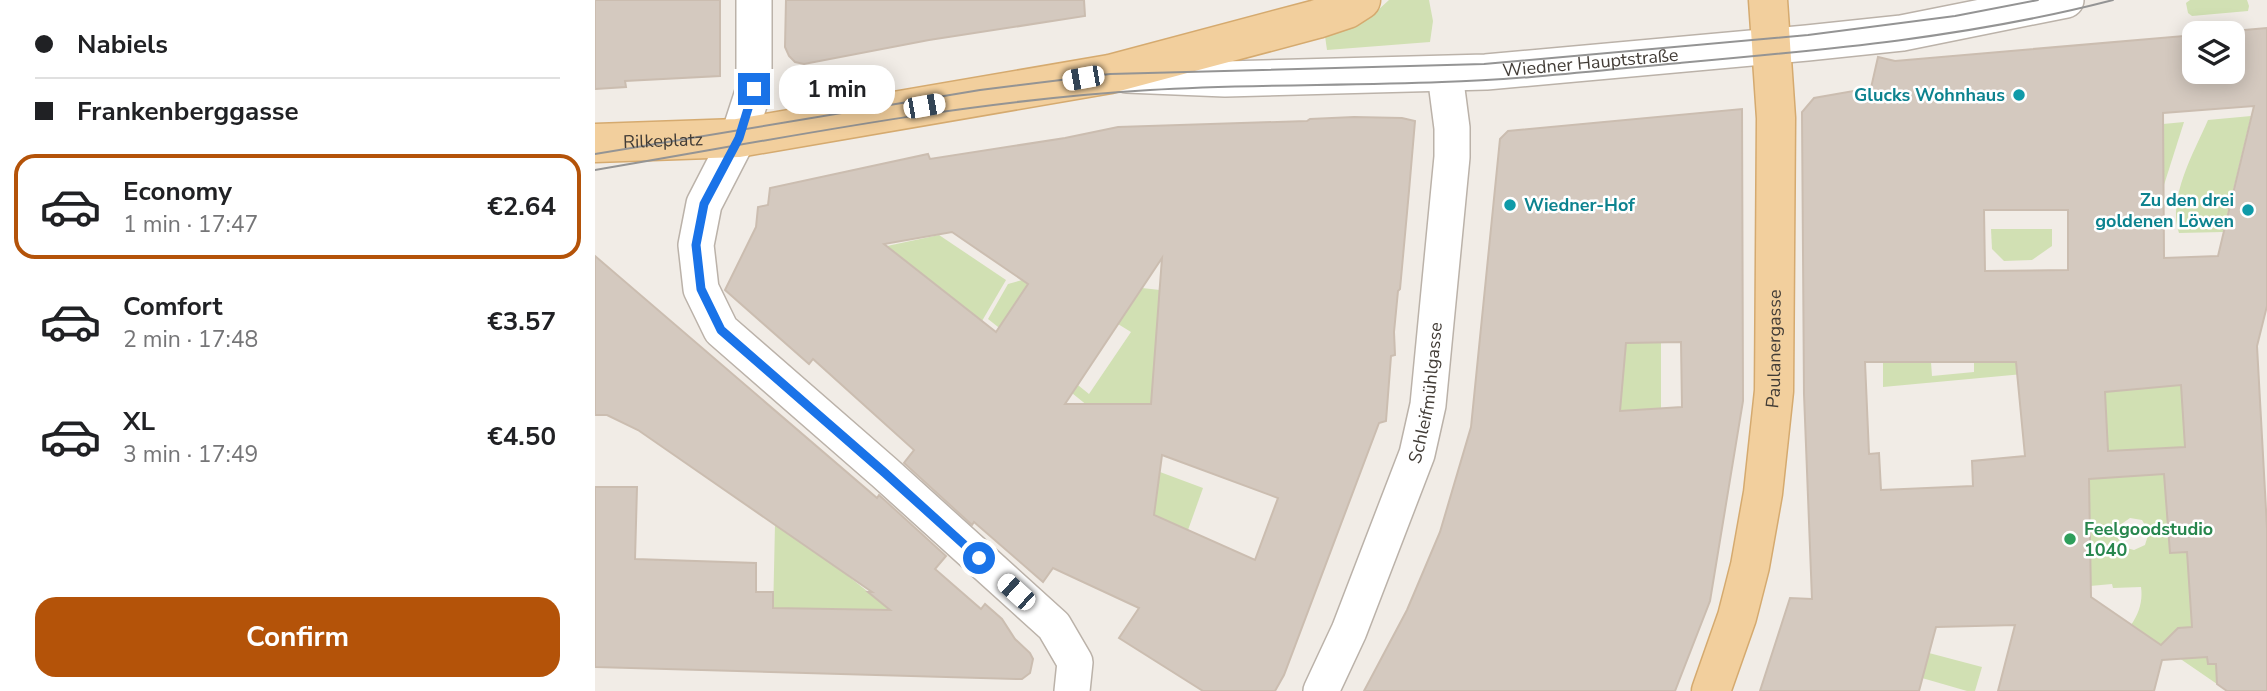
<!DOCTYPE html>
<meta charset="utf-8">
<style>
body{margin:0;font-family:"Nunito Sans",sans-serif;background:#f6f6f6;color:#202124;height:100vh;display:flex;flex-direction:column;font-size:26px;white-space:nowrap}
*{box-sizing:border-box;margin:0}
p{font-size:23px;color:#757577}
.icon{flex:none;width:38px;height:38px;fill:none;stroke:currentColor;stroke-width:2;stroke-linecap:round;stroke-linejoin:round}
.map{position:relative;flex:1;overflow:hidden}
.sheet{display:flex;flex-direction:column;background:#fff;width:595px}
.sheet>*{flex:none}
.top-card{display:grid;align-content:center;height:154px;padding:0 35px;background:#fff}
.buttons{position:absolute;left:1587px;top:21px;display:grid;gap:14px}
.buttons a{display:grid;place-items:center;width:63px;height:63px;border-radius:14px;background:#fff;box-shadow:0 4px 18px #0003;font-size:35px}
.end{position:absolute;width:32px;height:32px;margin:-16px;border:9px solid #1a73e8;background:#fff;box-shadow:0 0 0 4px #fff}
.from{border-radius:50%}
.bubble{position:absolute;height:49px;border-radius:21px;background:#fff;box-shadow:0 4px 18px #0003;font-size:23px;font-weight:700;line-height:49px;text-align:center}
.car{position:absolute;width:21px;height:42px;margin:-21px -10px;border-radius:9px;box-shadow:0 0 5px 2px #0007;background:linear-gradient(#fff 24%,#345 0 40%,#fff 0 76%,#345 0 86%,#fff 0)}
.top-card b{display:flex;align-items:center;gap:24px;height:66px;font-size:26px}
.top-card b+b{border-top:2px solid #e0e0e0}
.top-card i{width:18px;height:18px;background:#202124}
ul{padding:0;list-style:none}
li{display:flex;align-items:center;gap:21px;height:105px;margin:0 14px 10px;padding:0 21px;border:4px solid transparent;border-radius:21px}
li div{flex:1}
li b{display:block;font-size:26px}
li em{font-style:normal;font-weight:700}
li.selected{border-color:#b45309}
li>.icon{width:63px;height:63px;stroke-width:1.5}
.primary-button{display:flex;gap:14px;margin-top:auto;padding:14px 35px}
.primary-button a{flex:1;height:80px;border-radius:21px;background:#b45309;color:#fff;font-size:28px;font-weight:700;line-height:80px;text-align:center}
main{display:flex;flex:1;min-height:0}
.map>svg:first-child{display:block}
</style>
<main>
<section class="sheet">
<div class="top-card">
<b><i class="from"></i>Nabiels</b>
<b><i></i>Frankenberggasse</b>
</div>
<ul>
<li class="selected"><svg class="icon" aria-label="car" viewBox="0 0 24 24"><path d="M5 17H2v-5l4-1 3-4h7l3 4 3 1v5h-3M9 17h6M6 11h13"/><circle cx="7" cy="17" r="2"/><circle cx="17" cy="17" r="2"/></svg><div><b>Economy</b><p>1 min · 17:47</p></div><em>€2.64</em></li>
<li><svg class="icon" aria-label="car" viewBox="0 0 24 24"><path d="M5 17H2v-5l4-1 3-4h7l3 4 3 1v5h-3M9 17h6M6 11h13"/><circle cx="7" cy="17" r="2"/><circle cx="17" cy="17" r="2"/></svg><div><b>Comfort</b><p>2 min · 17:48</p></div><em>€3.57</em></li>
<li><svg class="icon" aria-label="car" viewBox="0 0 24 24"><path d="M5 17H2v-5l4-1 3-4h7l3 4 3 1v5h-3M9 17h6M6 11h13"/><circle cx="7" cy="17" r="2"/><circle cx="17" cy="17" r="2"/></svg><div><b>XL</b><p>3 min · 17:49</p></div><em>€4.50</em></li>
</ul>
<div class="primary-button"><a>Confirm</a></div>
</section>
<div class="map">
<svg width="1672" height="691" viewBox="0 0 1672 691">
<rect width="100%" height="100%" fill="#f1ece6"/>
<g fill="#d1e0b3" fill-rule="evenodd">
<path d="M 794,0 L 834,0 L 838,21 L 835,42 L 732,50 L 730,36 L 782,11 Z"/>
<path d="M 1595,0 L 1652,0 L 1654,6 L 1653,11 L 1597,16 L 1593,13 L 1591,3 Z"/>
<path d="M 1656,116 L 1628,232 L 1584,233 C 1572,199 1599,152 1613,120 Z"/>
<path d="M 1589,122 L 1568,188 L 1568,124 Z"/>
<path d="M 1396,229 L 1457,229 L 1457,246 L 1437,260 L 1409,261 L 1397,249 Z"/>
<path d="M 344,235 L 411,280 L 387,321 L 292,246 Z"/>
<path d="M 427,280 L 433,284 L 411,317 L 430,330 L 422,342 L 393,319 L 413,284 Z"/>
<path d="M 547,288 L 565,290 L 556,404 L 514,404 L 500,454 L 503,414 L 457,377 L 463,369 L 494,394 L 536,332 L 523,324 Z"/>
<path d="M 1035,305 L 1066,316 L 1066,409 L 1025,413 Z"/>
<path d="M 1288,306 L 1336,362 L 1337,376 L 1379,372 L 1379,362 L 1454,362 L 1439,373 L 1288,387 Z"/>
<path d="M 1586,385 L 1590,447 L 1513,451 L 1510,392 Z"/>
<path d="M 565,472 L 608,488 L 593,530 L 550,513 Z"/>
<path d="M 1587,472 L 1572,513 L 1575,552 L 1592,552 L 1608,626 L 1589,634 L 1583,628 L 1577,634 L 1612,657 L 1613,664 L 1621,664 L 1622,684 L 1536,625 C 1544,614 1548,601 1546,587 L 1518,588 L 1517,584 L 1495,586 L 1494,479 ZM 1535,518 L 1547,520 L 1554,532 L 1550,545 L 1539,550 L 1528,547 L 1522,536 L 1525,525 Z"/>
<path d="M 180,524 L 248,572 L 301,614 L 257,617 L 250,609 L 212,608 L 178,615 Z"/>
<path d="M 1334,653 L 1387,667 L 1380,691 L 1372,691 L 1327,678 Z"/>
</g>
<g fill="#d4c9bf" stroke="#cbbdb0" stroke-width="2" fill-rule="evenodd">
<path d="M 0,0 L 125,0 L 125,76 L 30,81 L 31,87 L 0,89 Z"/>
<path d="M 191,0 L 489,0 L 490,16 L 334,40 L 209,64 L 200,62 L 194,56 L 190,47 Z"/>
<path d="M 1672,28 L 1672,306 L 1662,346 L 1672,528 L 1672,691 L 1632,691 L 1622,684 L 1621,664 L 1613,664 L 1612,657 L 1567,660 L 1559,691 L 1403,691 L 1420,625 L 1341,627 L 1324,691 L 1165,691 L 1195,598 L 1217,599 L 1209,394 L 1207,112 L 1219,98 L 1276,88 L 1283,57 L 1300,61 L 1600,35 L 1600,72 L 1638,72 L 1638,33 L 1615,33 ZM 1659,106 L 1623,256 L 1569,258 L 1568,113 ZM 1389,210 L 1473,210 L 1473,270 L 1390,271 ZM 1270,362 L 1421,362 L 1430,456 L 1377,461 L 1378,486 L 1286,490 L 1284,453 L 1274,454 ZM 1586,385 L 1590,447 L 1513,451 L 1510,392 ZM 1569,474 L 1575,553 L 1592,552 L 1597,627 L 1583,628 L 1566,645 L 1496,597 L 1494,479 Z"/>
<path d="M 1147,109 L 1148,401 L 1115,601 L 1080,691 L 769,691 L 812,610 L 845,532 L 876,427 L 905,139 L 913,131 ZM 1086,342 L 1087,407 L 1025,411 L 1031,343 Z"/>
<path d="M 759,117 L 807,118 L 820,121 L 814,191 L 805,289 L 803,291 L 799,332 L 800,355 L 796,356 L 791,421 L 784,423 L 689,675 L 680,691 L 608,691 L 524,638 L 544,608 L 458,568 L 448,582 L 379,522 L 377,525 L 309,463 L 319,450 L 218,359 L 214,364 L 130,290 L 161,227 L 163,207 L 173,205 L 175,188 L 333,154 L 335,159 L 470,138 L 523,127 L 712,121 L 715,119 ZM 357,232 L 433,284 L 401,332 L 289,244 ZM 567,258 L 556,404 L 470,404 ZM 567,455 L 683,498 L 660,560 L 559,515 Z"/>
<path d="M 0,256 L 282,498 L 284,495 L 351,556 L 340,569 L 386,609 L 390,604 L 407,619 L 420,639 L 435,653 L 438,659 L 435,673 L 427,679 L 421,679 L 0,667 L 0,487 L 42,487 L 40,559 L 161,563 L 161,592 L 178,592 L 178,608 L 295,610 L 273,592 L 277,592 L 43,430 L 12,415 L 0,415 Z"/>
</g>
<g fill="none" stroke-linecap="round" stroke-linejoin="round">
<defs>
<g id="minor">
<path d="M 159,0 L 159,89 L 143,138 L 109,204 L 101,245 L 106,289 L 126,330 L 290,473 L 459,626 L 480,662 L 477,691"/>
<path id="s1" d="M 532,75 L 630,79 L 891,72 L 1212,43 L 1307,33 L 1471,0"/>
<path id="s2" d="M 726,691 L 754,631 L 822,454 L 833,405 L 857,157 L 857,128 L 850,74"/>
</g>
<g id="major">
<path id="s3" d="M 0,143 L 143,138 L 515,74 L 722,19 L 752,9 L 766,0"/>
<path id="s4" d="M 1116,691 L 1142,617 L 1155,566 L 1168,493 L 1179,391 L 1181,118 L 1173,0"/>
</g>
</defs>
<use href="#minor" stroke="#bbb2a9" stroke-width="38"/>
<use href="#major" stroke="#d5aa6f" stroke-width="41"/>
<use href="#minor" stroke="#fff" stroke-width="35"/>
<use href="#major" stroke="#f2cf9d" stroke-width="38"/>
<g stroke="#949494" stroke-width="2">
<path d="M 0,154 L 385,90 L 515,74 L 889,64 L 1213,35 L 1360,16 L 1443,0"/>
<path d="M 0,170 C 184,139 368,101 555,90 C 652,84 750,86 847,82 C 926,80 1006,70 1085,63 C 1230,50 1376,37 1518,0"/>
</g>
</g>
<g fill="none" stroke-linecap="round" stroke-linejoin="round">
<path stroke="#1a73e8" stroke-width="9" d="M 159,89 L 144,138 L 109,204 L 101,245 L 106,289 L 126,330 L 290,473 L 384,558"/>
</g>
<g fill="#0f9aa8" stroke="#fff" stroke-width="2.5">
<circle cx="1424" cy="95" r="7"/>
<circle cx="915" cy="205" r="7"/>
<circle cx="1653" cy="210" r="7"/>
</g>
<circle fill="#2e9e5b" stroke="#fff" stroke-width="2.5" cx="1475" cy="539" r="7"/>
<g text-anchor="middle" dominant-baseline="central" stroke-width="5" stroke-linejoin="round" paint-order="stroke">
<g font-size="18" fill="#423c36" stroke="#fff">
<text stroke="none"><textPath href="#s1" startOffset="464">Wiedner Hauptstraße</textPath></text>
<text stroke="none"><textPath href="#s3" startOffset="68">Rilkeplatz</textPath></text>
<text stroke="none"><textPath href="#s4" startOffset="350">Paulanergasse</textPath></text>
<text stroke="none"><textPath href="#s2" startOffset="318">Schleifmühlgasse</textPath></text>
</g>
<g font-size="18" font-weight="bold" fill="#0d838f" stroke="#fff" text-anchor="end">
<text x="1410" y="95">Glucks Wohnhaus</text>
<text x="1639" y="200">Zu den drei<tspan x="1639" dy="21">goldenen Löwen</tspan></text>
<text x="929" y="205" text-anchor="start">Wiedner-Hof</text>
</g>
<g font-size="18" font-weight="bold" fill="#27864d" stroke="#fff" text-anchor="start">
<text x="1489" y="529">Feelgoodstudio<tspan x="1489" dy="21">1040</tspan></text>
</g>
</g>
</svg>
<div class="buttons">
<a><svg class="icon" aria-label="layers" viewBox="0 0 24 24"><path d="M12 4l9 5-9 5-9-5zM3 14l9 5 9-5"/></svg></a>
</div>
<i class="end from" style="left:384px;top:558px"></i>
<i class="end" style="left:159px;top:89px"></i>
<div class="bubble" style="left:184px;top:65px;width:116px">1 min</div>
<i class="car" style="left:488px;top:78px;rotate:260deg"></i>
<i class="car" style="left:329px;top:106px;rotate:80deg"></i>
<i class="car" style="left:421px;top:592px;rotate:312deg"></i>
</div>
</main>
